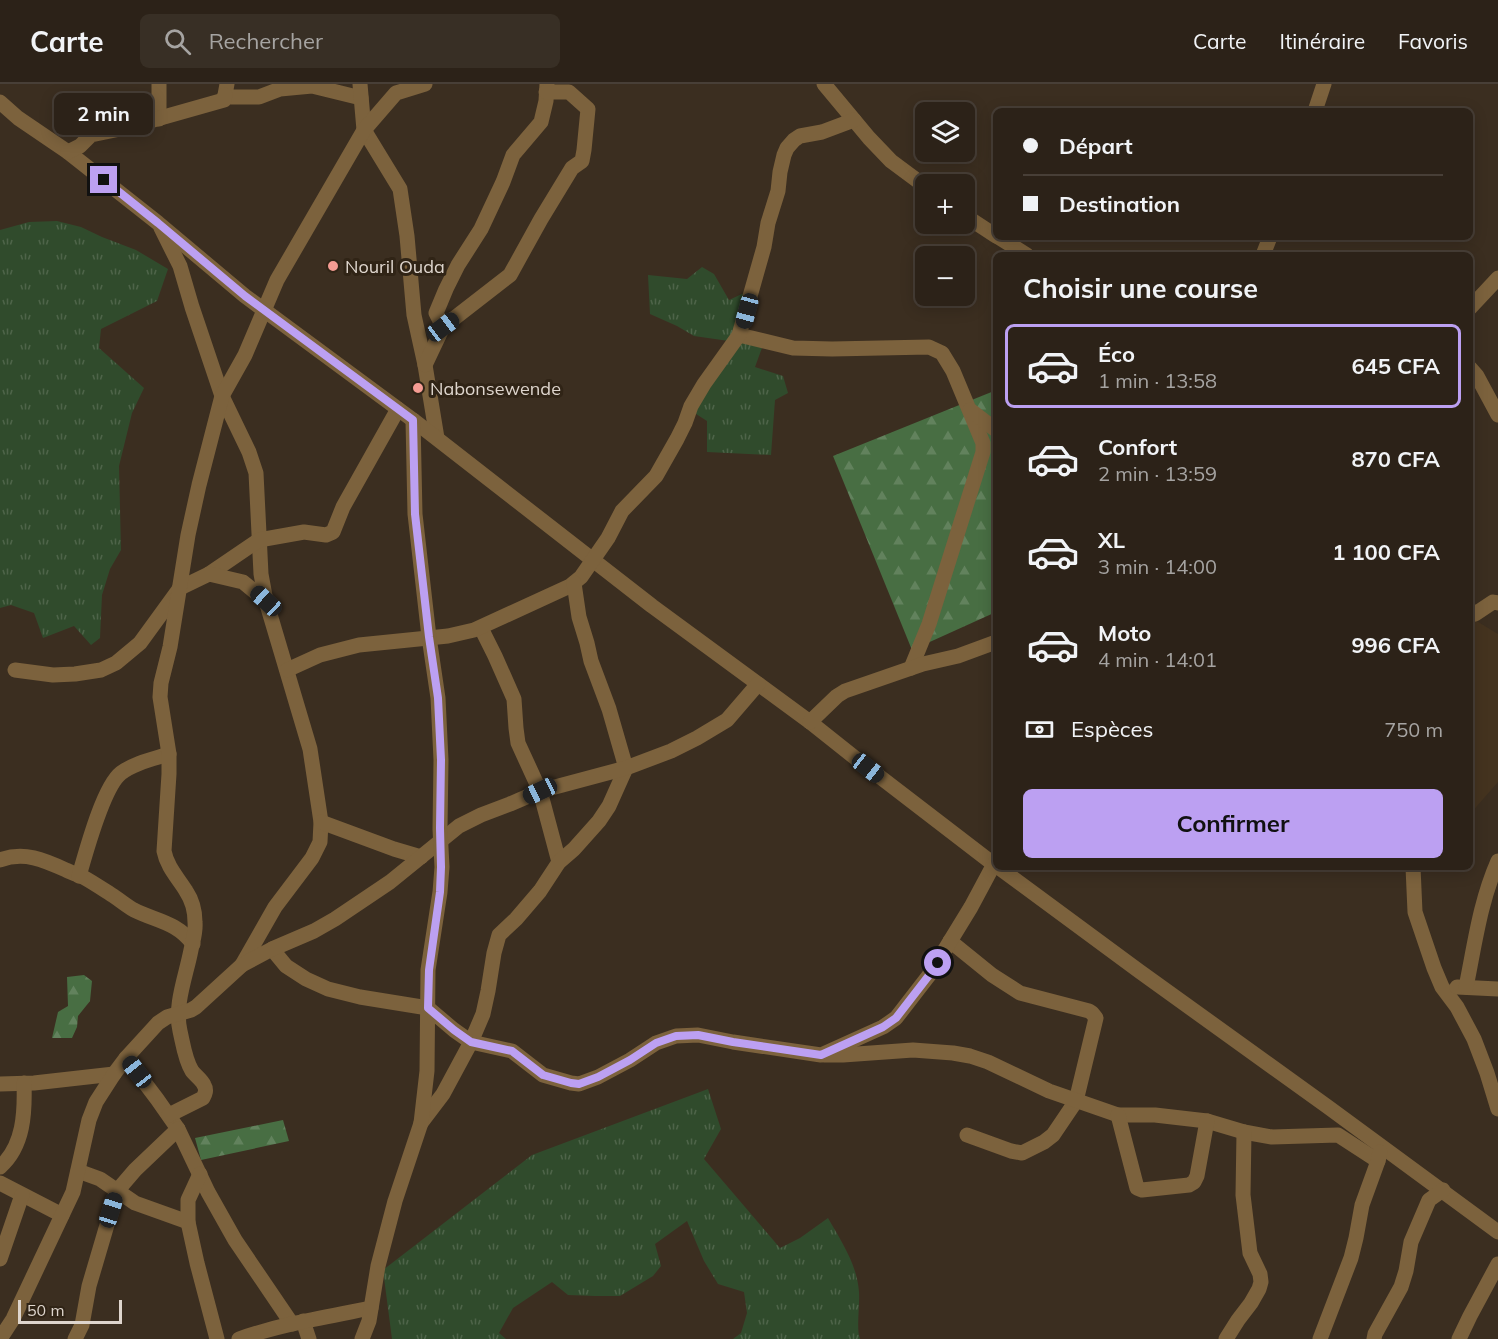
<!DOCTYPE html>
<html lang="fr">
<meta charset="utf-8">
<style>
body{margin:0;font-family:Mulish,sans-serif;background:#382f25;color:#f1f3f6;height:100vh;display:flex;flex-direction:column;font-size:22px;white-space:nowrap}
*{box-sizing:border-box;margin:0}
p{font-size:20px;color:#a6a4a2}
.icon{flex:none;width:33px;height:33px;fill:none;stroke:currentColor;stroke-width:2;stroke-linecap:round;stroke-linejoin:round}
.map{position:relative;flex:1;overflow:hidden}
.drawer{position:absolute;left:993px;top:168px;width:480px;height:618px;display:flex;flex-direction:column;background:#2c2218;border-radius:9px;box-shadow:0 3px 15px #0003,0 0 0 2px #483f37}
.drawer>*{flex:none}
.guide{position:absolute;left:993px;top:24px;width:480px;height:132px;border-radius:9px;box-shadow:0 3px 15px #0003,0 0 0 2px #483f37;display:grid;align-content:center;height:132px;padding:0 30px;background:#2c2218}
.controls{position:absolute;left:915px;top:18px;display:grid;gap:12px}
.controls a{display:grid;place-items:center;width:60px;height:60px;border-radius:9px;background:#2c2218;box-shadow:0 3px 15px #0003,0 0 0 2px #483f37;font-size:30px}
.scale{position:absolute;left:18px;bottom:15px;width:104px;box-sizing:border-box;padding-left:6px;border:3px solid #ded5cd;border-top:0;font-size:16px;line-height:21px;white-space:nowrap;color:#ded5cd;-webkit-text-stroke:4px #302416;paint-order:stroke}
.end{position:absolute;width:27px;height:27px;margin:-14px;border:8px solid #bca0f2;background:#111;box-shadow:0 0 0 3px #111}
.from{border-radius:50%}
.bubble{position:absolute;height:42px;border-radius:9px;background:#2c2218;box-shadow:0 3px 15px #0003,0 0 0 2px #483f37;font-size:20px;font-weight:700;line-height:42px;text-align:center}
.car{position:absolute;width:18px;height:36px;margin:-18px -9px;border-radius:8px;box-shadow:0 0 4px 2px #0007;background:linear-gradient(#222 24%,#8ab4d8 0 40%,#222 0 76%,#8ab4d8 0 86%,#222 0)}
.guide b{display:flex;align-items:center;gap:21px;height:57px;font-size:22px}
.guide b+b{border-top:2px solid #483f37}
.guide i{width:15px;height:15px;background:#f1f3f6}
ul{padding:0;list-style:none}
li{display:flex;align-items:center;gap:18px;height:84px;margin:0 12px 9px;padding:0 18px;border:3px solid transparent;border-radius:9px}
li div{flex:1}
li b{display:block;font-size:22px}
li em{font-style:normal;font-weight:700}
li.current{border-color:#bca0f2}
li>.icon{width:54px;height:54px;stroke-width:1.5}
h2{padding:0 30px;font-size:27px;line-height:72px}
.pay{display:flex;align-items:center;gap:15px;height:66px;padding:0 30px;font-size:22px}
.pay p{margin-inline-start:auto}
.action{display:flex;gap:12px;margin-top:auto;padding:12px 30px}
.action a{flex:1;height:69px;border-radius:9px;background:#bca0f2;color:#111;font-size:24px;font-weight:700;line-height:69px;text-align:center}
header{display:flex;align-items:center;gap:36px;box-sizing:border-box;height:84px;padding:0 30px;background:#2c2218;border-bottom:2px solid #483f37}
header strong{font-size:28px}
nav{display:flex;gap:33px;margin-inline-start:auto;font-size:21px}
.search{width:420px;height:54px;background:#382f25;display:flex;align-items:center;gap:15px;box-sizing:border-box;padding:0 21px;border-radius:9px;color:#a6a4a2;font-size:22px}
.map>svg:first-child{display:block}
</style>
<header>
<strong>Carte</strong>
<div class="search"><svg class="icon" aria-label="search" viewBox="0 0 24 24"><circle cx="10" cy="10" r="6"/><path d="M15 15l6 6"/></svg>Rechercher</div>
<nav><a>Carte</a><a>Itinéraire</a><a>Favoris</a></nav>
</header>
<div class="map">
<svg width="1498" height="1255" viewBox="0 0 1498 1255">
<defs>
<pattern id="grass-tufts" width="24" height="20" patternUnits="userSpaceOnUse" patternTransform="scale(1.5)"><rect width="24" height="20" fill="#304b2c"/><path d="M3 7l-1-3M5 7V3M7 7l1-3M15 17l-1-3M17 17v-4M19 17l1-3" fill="none" stroke="#4e6449"/></pattern>
<pattern id="forest-firs" width="22" height="20" patternUnits="userSpaceOnUse" patternTransform="scale(1.5)"><rect width="22" height="20" fill="#486e43"/><path d="M5 1l3.5 6h-7zM16 11l3.5 6h-7z" fill="#62825d"/></pattern>
</defs>
<rect width="100%" height="100%" fill="#3b2e20"/>
<path fill="#44331f" d="M 1470,533 L 1498,550 L 1498,698 L 1470,730 Z"/>
<g fill="url(#grass-tufts)">
<path d="M 57,137 L 81,143 L 102,153 L 136,166 L 168,185 L 157,217 L 101,245 L 99,264 L 144,304 L 132,329 L 119,382 L 121,466 L 110,485 L 102,511 L 100,554 L 91,561 L 74,542 L 43,554 L 34,529 L 11,521 L 0,524 L 0,146 L 29,138 Z"/>
<path d="M 702,183 L 714,190 L 729,216 L 744,209 L 742,229 L 729,257 L 694,252 L 677,242 L 650,230 L 648,191 L 687,195 Z"/>
<path d="M 741,255 L 763,261 L 755,283 L 783,292 L 788,309 L 775,316 L 771,371 L 707,368 L 707,337 L 693,328 Z"/>
<path d="M 708,1005 L 721,1045 L 704,1075 L 780,1164 L 800,1154 L 828,1134 C 841,1157 857,1180 859,1208 C 860,1221 856,1245 860,1255 L 733,1255 L 741,1249 L 747,1229 L 744,1208 L 718,1200 L 704,1177 L 687,1137 L 655,1160 L 661,1182 L 653,1192 L 620,1212 L 595,1212 L 568,1211 L 552,1198 L 513,1224 L 499,1249 L 506,1255 L 392,1255 L 383,1186 L 532,1071 Z"/>
</g>
<g fill="url(#forest-firs)">
<path d="M 994,307 L 996,312 L 996,528 L 912,566 L 833,372 Z"/>
<path d="M 84,891 L 92,897 L 90,917 L 78,932 L 77,943 L 72,954 L 52,954 L 58,928 L 68,922 L 67,893 Z"/>
<path d="M 283,1036 L 289,1057 L 201,1076 L 195,1054 Z"/>
</g>
<g fill="none" stroke-linecap="round" stroke-linejoin="round">
<g stroke="#7c623d" stroke-width="15">
<path d="M 227,0 L 225,11 L 232,13 L 259,13 L 280,5 L 312,2 L 361,14"/>
<path d="M 360,0 L 364,46 L 400,105 L 407,152 L 414,231 L 425,281 L 437,354"/>
<path d="M 824,0 L 869,54 L 891,77 L 926,103"/>
<path d="M 0,18 L 18,34 L 68,68 L 158,139 L 245,212 L 413,336 L 652,522 L 810,638 L 854,673 L 996,782"/>
<path d="M 1315,27 L 1324,0"/>
<path d="M 159,35 L 159,0"/>
<path d="M 68,68 L 80,62 L 91,51 L 125,44 L 224,16 L 225,11"/>
<path d="M 964,131 L 996,152"/>
<path d="M 161,144 L 180,182 L 192,223 L 222,312 L 249,368 L 256,389 L 261,490 L 266,517 L 310,665 L 321,738 L 320,758 L 312,774 L 275,823 L 242,881"/>
<path d="M 998,153 L 1027,171"/>
<path d="M 1263,171 L 1270,153"/>
<path d="M 1470,224 L 1498,194"/>
<path d="M 443,243 L 436,229 L 446,205 L 458,181 L 481,145 L 503,98 L 513,71 L 541,38 L 546,17 L 547,0"/>
<path d="M 739,251 L 793,264 L 832,265 L 929,263 L 942,269 L 953,287 L 983,359 L 983,368 L 929,540 L 911,584"/>
<path d="M 425,281 L 443,243 L 510,191 L 541,135 L 572,84 L 582,77 L 584,66 L 588,25 L 569,8 L 546,8"/>
<path d="M 1470,284 L 1477,292 L 1498,331"/>
<path d="M 970,326 L 996,346"/>
<path d="M 209,490 L 259,456 L 304,448 L 326,451 L 333,448 L 343,423 L 398,325"/>
<path d="M 1470,526 L 1475,530 L 1493,518 L 1498,519"/>
<path d="M 481,544 L 495,572 L 514,615 L 516,644 L 518,659 L 540,707 L 559,778"/>
<path d="M 15,586 L 53,591 L 75,590 L 101,586 L 116,579 L 140,559 L 180,504 L 209,490 L 243,498 L 266,517"/>
<path d="M 287,586 L 320,571 L 359,561 L 448,552 L 474,546 L 570,502 L 581,493 L 608,454 L 622,427 L 656,392 L 677,355 L 685,339 L 691,322 L 704,300 L 739,251 L 764,163 L 768,139 L 778,107 L 780,88 L 784,71 L 787,64 L 794,56 L 800,52 L 822,48 L 854,36"/>
<path d="M 810,638 L 837,612 L 845,607 L 923,580 L 958,572 L 996,558"/>
<path d="M 321,738 L 394,765 L 421,773"/>
<path d="M 0,776 C 24,767 44,776 66,786 C 72,789 78,791 83,793 C 94,799 104,806 115,813 C 121,817 127,822 134,826 C 156,837 177,838 193,860"/>
<path d="M 998,783 L 1139,887 L 1328,1023 L 1498,1148"/>
<path d="M 1413,783 L 1415,828 L 1434,884 L 1442,903 L 1457,923 L 1474,955 L 1487,989 L 1498,1025"/>
<path d="M 79,792 C 86,768 103,703 121,689 C 134,679 153,675 169,670"/>
<path d="M 950,857 L 992,891 L 1020,909 L 1089,927 L 1092,929 L 1096,934 L 1076,1017 L 1053,1051 L 1044,1058 L 1022,1069 L 1011,1067 L 967,1051"/>
<path d="M 272,865 L 286,882 L 306,895 L 328,905 L 360,913 L 428,924 L 454,946 L 471,958 L 512,967 L 543,991 L 571,999 L 579,1000 L 598,993 L 630,976 L 656,959 L 676,952 L 698,951 L 733,958 L 821,971 L 883,943 L 896,934 L 930,890 L 971,823 L 994,780"/>
<path d="M 1457,903 L 1498,905"/>
<path d="M 1466,903 C 1475,859 1480,818 1498,777"/>
<path d="M 824,971 L 843,971 L 913,966 L 953,969 L 970,972 L 988,978 L 1049,1007 L 1118,1031 L 1155,1031 L 1207,1037 L 1244,1048 L 1272,1053 L 1338,1051 L 1378,1077"/>
<path d="M 126,974 L 157,1015 L 178,1045 L 208,1108 L 235,1156 L 292,1240"/>
<path d="M 0,1000 L 34,999 L 114,990"/>
<path d="M 169,1031 L 203,1014 C 205,1010 207,1006 204,1001 C 202,996 196,992 192,987 C 185,976 183,960 180,947 C 174,921 186,892 191,866 C 193,856 196,848 195,838 C 195,828 192,816 186,807 C 178,794 167,783 164,767 L 169,690 L 169,670 L 160,613 L 161,599 L 170,563 L 188,451 L 199,401 L 222,312 L 245,271 L 277,196 L 364,46 L 396,9 L 425,0"/>
<path d="M 1118,1031 L 1137,1104 L 1142,1106 L 1189,1101 L 1194,1098 L 1197,1092 L 1207,1037"/>
<path d="M 421,1039 L 443,1010 L 471,958 L 483,930 L 488,907 L 494,869 L 499,851 L 516,835 L 540,807 L 559,778 L 574,765 L 599,737 L 609,722 L 626,684 L 609,625 L 591,577 L 587,559 L 579,533 L 574,499"/>
<path d="M 0,1083 C 24,1062 25,1028 24,999"/>
<path d="M 78,1087 L 100,1095 L 135,1119 L 188,1138"/>
<path d="M 200,1090 L 188,1116 L 188,1138 L 197,1179 L 217,1255"/>
<path d="M 0,1099 L 62,1131"/>
<path d="M 0,1175 L 22,1111"/>
<path d="M 303,1237 L 309,1255"/>
<path d="M 0,1255 L 13,1235 L 73,1108 L 89,1036 L 96,1018 L 114,990 L 126,974 L 158,939 L 167,933 L 191,926 L 196,923 L 242,881 L 272,865 L 314,847 L 335,835 L 390,798 L 459,742 L 481,731 L 510,720 L 540,707 L 626,684 L 671,667 L 697,654 L 727,636 L 758,600"/>
<path d="M 75,1255 L 82,1241 L 89,1202 L 117,1107 L 135,1086 L 178,1045"/>
<path d="M 239,1255 C 281,1240 327,1233 371,1224"/>
<path d="M 362,1255 L 369,1237 L 378,1182 L 395,1117 L 421,1039 L 427,987 L 428,886 L 440,808 L 442,783 L 440,745 L 441,676 L 438,614 L 429,553 L 415,430 L 413,336"/>
<path d="M 1226,1255 L 1238,1236 L 1251,1219 L 1259,1205 L 1261,1198 L 1260,1190 L 1250,1169 L 1243,1111 L 1244,1048"/>
<path d="M 1320,1255 L 1351,1174 L 1356,1154 L 1362,1121 L 1378,1077 L 1380,1068"/>
<path d="M 1374,1255 L 1375,1250 L 1401,1203 L 1406,1187 L 1411,1158 L 1429,1116 L 1443,1106"/>
<path d="M 1459,1255 L 1470,1232 L 1498,1180"/>
</g>
</g>
<g fill="none" stroke-linecap="round" stroke-linejoin="round">
<path stroke="#bca0f2" stroke-width="8" d="M 104,96 L 158,139 L 245,212 L 413,336 L 415,430 L 429,553 L 438,614 L 441,676 L 440,744 L 441,783 L 440,808 L 429,886 L 428,924 L 454,946 L 471,958 L 512,967 L 543,991 L 571,999 L 579,1000 L 598,993 L 630,976 L 656,959 L 676,952 L 698,951 L 733,958 L 821,971 L 883,943 L 896,934 L 930,890 L 938,879"/>
</g>
<g fill="#f59c93" stroke="#302416" stroke-width="2">
<circle cx="333" cy="182" r="6"/>
<circle cx="418" cy="304" r="6"/>
</g>
<g text-anchor="middle" dominant-baseline="central" stroke-width="6" stroke-linejoin="round" paint-order="stroke">
<g font-size="18" fill="#ded5cd" stroke="#302416" text-anchor="start">
<text x="345" y="182">Nouril Ouda</text>
<text x="430" y="304">Nabonsewende</text>
</g>
</g>
</svg>
<div class="controls">
<a><svg class="icon" aria-label="layers" viewBox="0 0 24 24"><path d="M12 4l9 5-9 5-9-5zM3 14l9 5 9-5"/></svg></a>
<a>+</a>
<a>−</a>
</div>
<div class="scale">50 m</div>
<i class="end from" style="left:938px;top:879px"></i>
<i class="end" style="left:104px;top:96px"></i>
<div class="bubble" style="left:54px;top:9px;width:99px">2 min</div>
<i class="car" style="left:747px;top:227px;rotate:195deg"></i>
<i class="car" style="left:443px;top:243px;rotate:53deg"></i>
<i class="car" style="left:266px;top:517px;rotate:313deg"></i>
<i class="car" style="left:868px;top:684px;rotate:128deg"></i>
<i class="car" style="left:540px;top:707px;rotate:245deg"></i>
<i class="car" style="left:137px;top:988px;rotate:322deg"></i>
<i class="car" style="left:111px;top:1126px;rotate:17deg"></i>
<div class="guide">
<b><i class="from"></i>Départ</b>
<b><i></i>Destination</b>
</div>
<section class="drawer">
<h2>Choisir une course</h2>
<ul>
<li class="current"><svg class="icon" aria-label="car" viewBox="0 0 24 24"><path d="M5 17H2v-5l4-1 3-4h7l3 4 3 1v5h-3M9 17h6M6 11h13"/><circle cx="7" cy="17" r="2"/><circle cx="17" cy="17" r="2"/></svg><div><b>Éco</b><p>1 min · 13:58</p></div><em>645 CFA</em></li>
<li><svg class="icon" aria-label="car" viewBox="0 0 24 24"><path d="M5 17H2v-5l4-1 3-4h7l3 4 3 1v5h-3M9 17h6M6 11h13"/><circle cx="7" cy="17" r="2"/><circle cx="17" cy="17" r="2"/></svg><div><b>Confort</b><p>2 min · 13:59</p></div><em>870 CFA</em></li>
<li><svg class="icon" aria-label="car" viewBox="0 0 24 24"><path d="M5 17H2v-5l4-1 3-4h7l3 4 3 1v5h-3M9 17h6M6 11h13"/><circle cx="7" cy="17" r="2"/><circle cx="17" cy="17" r="2"/></svg><div><b>XL</b><p>3 min · 14:00</p></div><em>1 100 CFA</em></li>
<li><svg class="icon" aria-label="car" viewBox="0 0 24 24"><path d="M5 17H2v-5l4-1 3-4h7l3 4 3 1v5h-3M9 17h6M6 11h13"/><circle cx="7" cy="17" r="2"/><circle cx="17" cy="17" r="2"/></svg><div><b>Moto</b><p>4 min · 14:01</p></div><em>996 CFA</em></li>
</ul>
<div class="pay"><svg class="icon" aria-label="cash" viewBox="0 0 24 24"><path d="M3 7h18v10H3z"/><circle cx="12" cy="12" r="2"/></svg>Espèces<p>750 m</p></div>
<div class="action"><a>Confirmer</a></div>
</section>
</div>
